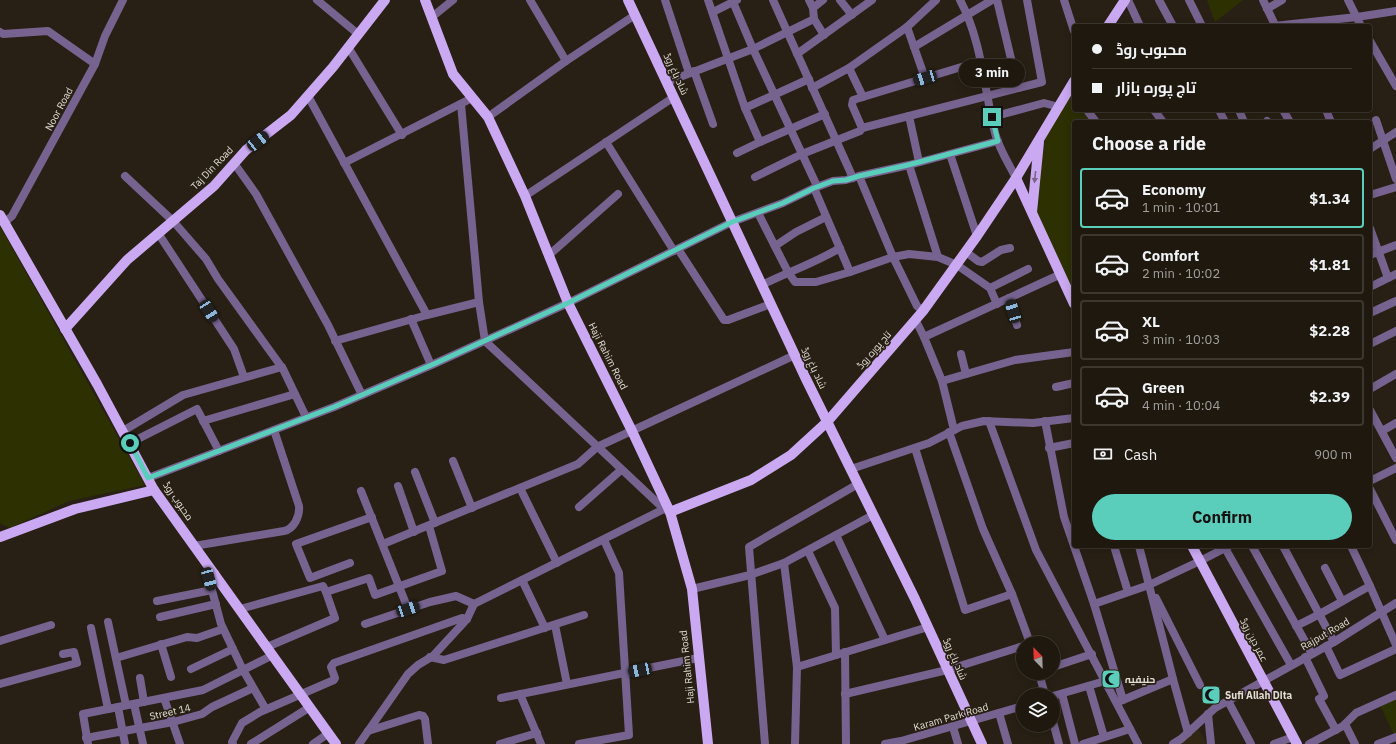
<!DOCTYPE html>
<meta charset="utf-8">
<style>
body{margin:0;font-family:"IBM Plex Sans",Cairo,sans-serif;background:#2b251d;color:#f1f3f6;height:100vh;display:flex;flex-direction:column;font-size:15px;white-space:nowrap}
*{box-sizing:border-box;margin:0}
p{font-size:13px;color:#a1a09e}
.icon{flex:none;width:22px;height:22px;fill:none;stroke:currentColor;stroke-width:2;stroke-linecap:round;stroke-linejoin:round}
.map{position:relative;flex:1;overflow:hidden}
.panel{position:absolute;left:1072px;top:120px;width:300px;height:428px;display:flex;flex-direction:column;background:#1e180f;border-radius:4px;box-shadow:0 2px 10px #0003,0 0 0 1px #3c372f}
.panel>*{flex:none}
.hud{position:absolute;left:1072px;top:24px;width:300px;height:88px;border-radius:4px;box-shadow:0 2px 10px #0003,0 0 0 1px #3c372f;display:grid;align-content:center;height:88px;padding:0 20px;background:#1e180f}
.needle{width:26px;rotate:337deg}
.tools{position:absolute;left:1016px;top:636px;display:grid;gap:8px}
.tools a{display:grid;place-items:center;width:44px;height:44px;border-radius:50%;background:#1e180f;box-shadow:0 2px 10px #0003,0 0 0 1px #3c372f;font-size:20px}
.end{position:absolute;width:18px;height:18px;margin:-9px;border:5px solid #5bcebb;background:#111;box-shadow:0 0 0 2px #111}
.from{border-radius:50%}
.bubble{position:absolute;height:28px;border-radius:14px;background:#1e180f;box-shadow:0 2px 10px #0003,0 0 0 1px #3c372f;font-size:13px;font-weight:800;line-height:28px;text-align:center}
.car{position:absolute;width:12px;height:24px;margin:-12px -6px;border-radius:5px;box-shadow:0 0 3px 1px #0007;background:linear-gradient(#222 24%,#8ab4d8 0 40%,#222 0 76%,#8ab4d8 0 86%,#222 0)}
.hud b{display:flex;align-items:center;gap:14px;height:38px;font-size:15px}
.hud b+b{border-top:1px solid #3c372f}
.hud i{width:10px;height:10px;background:#f1f3f6}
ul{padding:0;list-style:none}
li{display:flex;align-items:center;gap:12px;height:60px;margin:0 8px 6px;padding:0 12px;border:2px solid #3c372f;border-radius:4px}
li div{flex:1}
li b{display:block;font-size:15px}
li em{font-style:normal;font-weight:800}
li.on{border-color:#5bcebb}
li>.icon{width:36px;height:36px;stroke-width:1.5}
h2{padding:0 20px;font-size:18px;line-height:48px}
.pay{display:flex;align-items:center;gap:10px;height:44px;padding:0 20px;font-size:15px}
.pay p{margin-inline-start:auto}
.button{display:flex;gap:8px;margin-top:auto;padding:8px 20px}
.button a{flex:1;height:46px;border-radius:24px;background:#5bcebb;color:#111;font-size:16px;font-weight:800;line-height:46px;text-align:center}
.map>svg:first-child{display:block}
</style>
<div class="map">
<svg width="1396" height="744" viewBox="0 0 1396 744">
<rect width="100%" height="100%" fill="#282014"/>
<path fill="#322715" d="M 1196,725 L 1207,744 L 1173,744 Z"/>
<g fill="#2d3001">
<path d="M 1207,0 L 1243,0 L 1215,22 Z"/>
<path d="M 1070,88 L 1074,93 L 1074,110 L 1087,110 L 1096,122 L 1074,122 L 1074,284 L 1066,287 L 1033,214 L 1047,129 Z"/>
<path d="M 0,226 L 145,485 L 69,501 L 10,528 L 0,523 Z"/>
<path d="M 1396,695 L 1396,737 L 1395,737 L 1379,703 Z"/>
</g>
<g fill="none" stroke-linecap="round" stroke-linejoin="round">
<g stroke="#77638f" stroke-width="8">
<path d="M 317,0 L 358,34"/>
<path d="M 530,0 L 566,61"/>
<path d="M 665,0 L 689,73"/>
<path d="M 708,0 L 745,108 L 760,142 L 825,114"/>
<path d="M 773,0 L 853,178"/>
<path d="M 809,0 L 813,8 L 814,19 L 824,35"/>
<path d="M 840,0 L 852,15"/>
<path d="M 960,0 C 982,41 984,89 995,133 C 999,149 1009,164 1016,178"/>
<path d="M 997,0 L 1018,88"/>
<path d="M 1064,0 L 1074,31"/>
<path d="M 1128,0 L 1140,26"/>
<path d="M 1159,0 L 1173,26"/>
<path d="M 1189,0 L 1202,26"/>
<path d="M 1263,0 L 1275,25"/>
<path d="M 1348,0 L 1361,26"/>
<path d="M 733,2 L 753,49 L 817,186"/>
<path d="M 813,8 L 823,0"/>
<path d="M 1267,9 L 1282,0"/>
<path d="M 713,12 L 737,0"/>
<path d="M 432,17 L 453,0"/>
<path d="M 1274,26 L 1357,17 L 1396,11"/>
<path d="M 907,27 L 925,78"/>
<path d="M 0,32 L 3,34 L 48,31 L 95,64"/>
<path d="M 1370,41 L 1396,86"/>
<path d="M 348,47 L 402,135"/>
<path d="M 914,47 L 992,0"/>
<path d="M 797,54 L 872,0"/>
<path d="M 849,68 L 863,97"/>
<path d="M 694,71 L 713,124"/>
<path d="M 667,82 L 753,49 L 814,19"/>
<path d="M 812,88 L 849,68 L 907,27 L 936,0"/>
<path d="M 308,96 L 427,315"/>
<path d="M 461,104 L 479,302 L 485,341 L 664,509 L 670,512"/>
<path d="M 745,108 L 809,79"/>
<path d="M 1087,110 L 1096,122"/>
<path d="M 1154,110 L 1163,122"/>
<path d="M 1219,110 L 1225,122"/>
<path d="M 1239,110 L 1244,122"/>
<path d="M 1283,110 L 1290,122"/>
<path d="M 1326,110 L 1331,122"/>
<path d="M 909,116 L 919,162"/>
<path d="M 488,117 L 566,61 L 635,15"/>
<path d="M 992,117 L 1044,103 L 1059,107"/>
<path d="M 1376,120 L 1396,179"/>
<path d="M 1267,121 L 1268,122"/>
<path d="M 862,128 L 1042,82 L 1027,0"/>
<path d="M 606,142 L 674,251"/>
<path d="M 1370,149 L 1396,132"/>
<path d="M 737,153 L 760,142"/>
<path d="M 950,154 L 977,236"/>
<path d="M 234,163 L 256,194 L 328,325 L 362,395"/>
<path d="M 344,163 L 472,98"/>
<path d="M 909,165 L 938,257"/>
<path d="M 125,176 L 173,221 L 206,259 L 218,279 L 283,369 L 306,417"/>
<path d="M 859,176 L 893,257 L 917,306 L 923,311"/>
<path d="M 755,177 L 802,154 L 860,131 L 862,128 L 852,105 L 853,100 L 981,61"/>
<path d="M 814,188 L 850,272"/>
<path d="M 1370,195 L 1396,187"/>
<path d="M 525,196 L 674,97"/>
<path d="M 758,213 L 788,272 L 795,282 L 816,282 L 850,272 L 893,257 L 909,254 L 938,257 L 957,265 L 990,288 L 997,304"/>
<path d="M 4,223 L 12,216 L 95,64 L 105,36 L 123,0"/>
<path d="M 1370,228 L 1388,278"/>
<path d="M 158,233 L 234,349 L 244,377"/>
<path d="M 775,246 L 796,232 L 826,217"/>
<path d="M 678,249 L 724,320 L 728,320 L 771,304"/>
<path d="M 966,252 L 978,261 L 982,262 L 1001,250 L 1010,248"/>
<path d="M 549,255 L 618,194"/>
<path d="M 1370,255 L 1396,245"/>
<path d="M 762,285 C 788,272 815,263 840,248"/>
<path d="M 1370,287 L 1396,274"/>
<path d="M 990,288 L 1028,269"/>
<path d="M 1009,298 L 1017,325"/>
<path d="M 1370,313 L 1396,301"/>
<path d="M 411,319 L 431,365"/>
<path d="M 916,321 L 924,337"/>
<path d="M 335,341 L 427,315 L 479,302"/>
<path d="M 1370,344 L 1396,331"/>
<path d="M 961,354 L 966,374"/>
<path d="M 942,381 L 1015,360 L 1074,352"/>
<path d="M 1056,387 L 1074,383"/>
<path d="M 1370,389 L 1396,374"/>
<path d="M 1370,410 L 1396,458"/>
<path d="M 203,421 L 295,394"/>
<path d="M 989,421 L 1036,550 L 1138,744"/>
<path d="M 1045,421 L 1064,517 L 1074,546"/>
<path d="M 954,430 L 942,381 L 924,337 L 1059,275"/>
<path d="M 123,431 L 183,395 L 282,367"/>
<path d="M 1382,431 L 1396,423"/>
<path d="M 949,432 L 983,529 L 1012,594 L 1030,643"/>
<path d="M 130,443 L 197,409 L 219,451"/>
<path d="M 915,448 L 965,610 L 1012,594"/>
<path d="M 1049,448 L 1074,443"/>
<path d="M 453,461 L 472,508"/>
<path d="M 851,469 L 929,443 L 962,426 L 984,421 L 1033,423 L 1074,418"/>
<path d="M 415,472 L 435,523"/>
<path d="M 148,478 L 334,407 L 436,363 L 568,303 L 732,222 L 783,203 L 814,188 L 833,181 L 846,180 L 859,176 L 909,165 L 998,141"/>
<path d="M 1370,481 L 1396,468"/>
<path d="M 398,486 L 414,532"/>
<path d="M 520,488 L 557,563"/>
<path d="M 1370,489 L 1396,540"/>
<path d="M 361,491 L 408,609"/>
<path d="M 579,507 L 621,470"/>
<path d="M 836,535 L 885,640"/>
<path d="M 383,544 L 578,464 L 597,447 L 795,355"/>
<path d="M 194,546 L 284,531 C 294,529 300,516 299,506 L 274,430"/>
<path d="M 1074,546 L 1094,604 L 1123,700"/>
<path d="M 1114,546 L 1128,592"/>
<path d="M 1139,546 L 1173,679 L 1188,733"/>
<path d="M 1252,546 L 1312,654"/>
<path d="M 1283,546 L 1334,642"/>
<path d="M 1351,546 L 1370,586 L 1396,645"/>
<path d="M 1225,548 L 1291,665"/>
<path d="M 808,551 L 835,608 L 836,655"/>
<path d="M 350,563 L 310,578 L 296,544 L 372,517"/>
<path d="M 784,563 L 797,667 L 795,744"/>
<path d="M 1325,568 L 1342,601"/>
<path d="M 215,573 L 209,579 L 221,624 L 243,670 L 264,706"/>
<path d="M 522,580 L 545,628"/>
<path d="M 692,589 L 750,575 L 784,563 L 873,515"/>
<path d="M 1156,598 L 1200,685"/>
<path d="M 157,601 L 212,590"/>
<path d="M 1094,604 L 1149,585 L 1200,561 L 1229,546"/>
<path d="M 240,609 L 323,586 L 326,592 L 369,578 L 375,595 L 442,571 L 429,526"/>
<path d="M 160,617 L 216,604"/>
<path d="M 108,622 L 126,705"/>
<path d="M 365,624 L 430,602 L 456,596 L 474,604"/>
<path d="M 555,625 L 567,684"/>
<path d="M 1296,626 C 1322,614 1345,599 1370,586"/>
<path d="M 91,628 L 108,709"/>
<path d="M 0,641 L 51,625"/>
<path d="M 161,644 L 171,677"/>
<path d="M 1326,646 L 1340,675 L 1396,649"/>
<path d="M 267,647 L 335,618 L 326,592"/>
<path d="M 845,652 L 846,744"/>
<path d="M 430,657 L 444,660 L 584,615"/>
<path d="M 1305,657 L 1324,696 L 1319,699 L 1336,730"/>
<path d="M 116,658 L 187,637 L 197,638 L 223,629"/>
<path d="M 797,667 L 928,627"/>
<path d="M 1053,667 L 1092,654"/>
<path d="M 191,669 L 233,649"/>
<path d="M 1039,673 L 1045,695"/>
<path d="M 140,678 L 144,702"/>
<path d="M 0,684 L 77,663 L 74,652 L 63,654"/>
<path d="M 1089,686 L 1104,737"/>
<path d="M 520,694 L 541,744"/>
<path d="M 845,694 L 947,670 L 1023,646"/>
<path d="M 1062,694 L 1075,744"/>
<path d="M 1053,696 L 1105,681"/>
<path d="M 164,698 L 180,744"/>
<path d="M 501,698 L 698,658"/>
<path d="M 1228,701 L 1251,744"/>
<path d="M 1118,702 L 1173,679"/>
<path d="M 134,704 L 143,744"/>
<path d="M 118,707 L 125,744"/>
<path d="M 999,713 L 1008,744"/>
<path d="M 1208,714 L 1211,744"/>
<path d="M 1053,722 L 1059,744"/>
<path d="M 1345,724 L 1355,744"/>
<path d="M 953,727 L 958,744"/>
<path d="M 368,731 L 419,715 L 423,716 L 425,719 L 428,744"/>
<path d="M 86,738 L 173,722 L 202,714 L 212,707 L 253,688"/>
<path d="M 88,744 L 83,714 L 203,690 L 273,655"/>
<path d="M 233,744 L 232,742 L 242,723 L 260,712 L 334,680 L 335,678 L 331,667 L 334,663 L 462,618 L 467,619"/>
<path d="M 251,744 L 310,707"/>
<path d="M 313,744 L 329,733"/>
<path d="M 359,744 L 408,674 L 418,665 L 433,656 L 467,619 L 474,604 L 664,509"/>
<path d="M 500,744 L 537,733"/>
<path d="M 579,744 L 629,735 L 619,573 L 604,540"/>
<path d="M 765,744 L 749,547 L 858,484"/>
<path d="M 885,744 L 901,741 L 1023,706"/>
<path d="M 1083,744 L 1130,729"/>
<path d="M 1173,744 L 1181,739 L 1215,708 L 1334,642 L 1396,603"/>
<path d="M 1274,744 L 1293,737"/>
<path d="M 1309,744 L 1343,726 L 1356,713 L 1396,695"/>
<path d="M 1378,744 L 1396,737"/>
</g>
<g stroke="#cba9f2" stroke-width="10">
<path d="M 425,0 L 453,74 L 488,117 L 525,196 L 568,303 L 632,431 L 670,512 L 692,589 L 708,744"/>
<path d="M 628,0 L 806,379 L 915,599 L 982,744"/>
<path d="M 1108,26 L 1125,0"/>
<path d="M 1016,178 L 1074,304"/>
<path d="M 1032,212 L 1039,142"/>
<path d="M 0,215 L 97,384 L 154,490 L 336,744"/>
<path d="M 65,329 L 127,260 L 214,186 L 246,150 L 291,115 L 333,67 L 385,0"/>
<path d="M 670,512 L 751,480 L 791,455 L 827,422 L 923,311 L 977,236 L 1016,178 L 1074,81"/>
<path d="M 0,537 L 75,509 L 154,490"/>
<path d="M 1192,546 L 1297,744"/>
</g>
</g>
<defs><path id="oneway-solid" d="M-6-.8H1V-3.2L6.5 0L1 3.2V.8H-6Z"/></defs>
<use fill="#7a6483" href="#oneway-solid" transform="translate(1035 177) rotate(96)"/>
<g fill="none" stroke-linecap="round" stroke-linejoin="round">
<path stroke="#5bcebb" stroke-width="5" d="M 130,443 L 148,478 L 334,407 L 436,363 L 568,303 L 732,222 L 783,203 L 814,188 L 833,181 L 846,180 L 859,176 L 908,165 L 998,141 L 992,117"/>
</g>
<defs>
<symbol id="mosque-square" viewBox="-11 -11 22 22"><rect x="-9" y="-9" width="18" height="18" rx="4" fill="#5bcebb" stroke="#282014"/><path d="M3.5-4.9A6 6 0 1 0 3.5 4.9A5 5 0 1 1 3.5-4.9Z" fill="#111"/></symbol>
</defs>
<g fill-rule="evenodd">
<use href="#mosque-square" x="1100" y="668" width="22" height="22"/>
<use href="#mosque-square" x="1200" y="684" width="22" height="22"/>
</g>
<g text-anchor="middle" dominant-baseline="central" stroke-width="3.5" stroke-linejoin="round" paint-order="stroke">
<g font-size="10" fill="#e1dcd4" stroke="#282014">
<text transform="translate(676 74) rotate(65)">شاد باغ روڈ</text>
<text transform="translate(59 109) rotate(-62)">Noor Road</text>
<text transform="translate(212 168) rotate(-46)">Taj Din Road</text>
<text transform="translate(874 350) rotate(-49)">تاج پورہ روڈ</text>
<text transform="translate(608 356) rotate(63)">Haji Rahim Road</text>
<text transform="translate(814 368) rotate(64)">شاد باغ روڈ</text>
<text transform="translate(178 501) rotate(55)">محبوب روڈ</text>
<text transform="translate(1325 634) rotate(-30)">Rajput Road</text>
<text transform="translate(1254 640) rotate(62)">عمر دین روڈ</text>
<text transform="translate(955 659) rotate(66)">شاد باغ روڈ</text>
<text transform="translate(687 667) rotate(-96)">Haji Rahim Road</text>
<text transform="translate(170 712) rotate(-13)">Street 14</text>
<text transform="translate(951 717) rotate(-16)">Karam Park Road</text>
</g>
<g font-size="10" font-weight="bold" fill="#e1dcd4" stroke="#282014" text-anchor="start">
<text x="1125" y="679">حنیفیہ</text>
<text x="1225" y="695">Sufi Allah Dita</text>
</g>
</g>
</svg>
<div class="tools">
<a><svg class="needle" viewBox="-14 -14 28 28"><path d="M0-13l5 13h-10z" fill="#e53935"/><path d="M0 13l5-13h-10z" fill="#a1a09e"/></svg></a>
<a><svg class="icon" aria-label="layers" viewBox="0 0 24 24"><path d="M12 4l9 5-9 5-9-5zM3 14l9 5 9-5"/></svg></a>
</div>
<i class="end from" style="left:130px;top:443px"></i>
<i class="end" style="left:992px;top:117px"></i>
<div class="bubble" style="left:959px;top:59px;width:66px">3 min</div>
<i class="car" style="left:925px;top:78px;rotate:253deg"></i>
<i class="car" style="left:258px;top:141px;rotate:52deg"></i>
<i class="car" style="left:209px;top:311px;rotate:147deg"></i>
<i class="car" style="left:1013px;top:311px;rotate:343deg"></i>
<i class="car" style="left:209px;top:579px;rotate:165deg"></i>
<i class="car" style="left:408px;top:609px;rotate:72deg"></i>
<i class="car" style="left:640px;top:670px;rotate:258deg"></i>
<div class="hud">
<b><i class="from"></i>محبوب روڈ</b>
<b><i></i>تاج پورہ بازار</b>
</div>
<section class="panel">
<h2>Choose a ride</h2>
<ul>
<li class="on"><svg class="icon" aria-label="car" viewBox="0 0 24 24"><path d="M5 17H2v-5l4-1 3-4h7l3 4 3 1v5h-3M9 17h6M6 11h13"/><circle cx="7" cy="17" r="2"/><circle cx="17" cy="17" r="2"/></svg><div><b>Economy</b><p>1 min · 10:01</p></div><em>$1.34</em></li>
<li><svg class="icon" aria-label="car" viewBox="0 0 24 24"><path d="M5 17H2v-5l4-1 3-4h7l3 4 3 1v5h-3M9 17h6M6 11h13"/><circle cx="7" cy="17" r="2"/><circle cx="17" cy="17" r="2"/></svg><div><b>Comfort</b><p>2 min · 10:02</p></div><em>$1.81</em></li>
<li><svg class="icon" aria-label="car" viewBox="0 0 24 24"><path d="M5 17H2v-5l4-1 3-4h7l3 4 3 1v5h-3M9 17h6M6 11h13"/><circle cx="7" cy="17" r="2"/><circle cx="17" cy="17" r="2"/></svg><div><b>XL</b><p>3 min · 10:03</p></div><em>$2.28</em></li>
<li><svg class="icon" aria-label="car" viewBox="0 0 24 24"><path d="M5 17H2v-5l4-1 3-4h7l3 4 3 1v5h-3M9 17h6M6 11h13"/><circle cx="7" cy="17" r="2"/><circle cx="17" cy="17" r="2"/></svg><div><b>Green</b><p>4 min · 10:04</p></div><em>$2.39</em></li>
</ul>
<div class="pay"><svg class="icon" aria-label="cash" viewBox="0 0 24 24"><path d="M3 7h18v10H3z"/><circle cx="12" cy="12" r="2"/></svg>Cash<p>900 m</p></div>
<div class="button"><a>Confirm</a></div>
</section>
</div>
